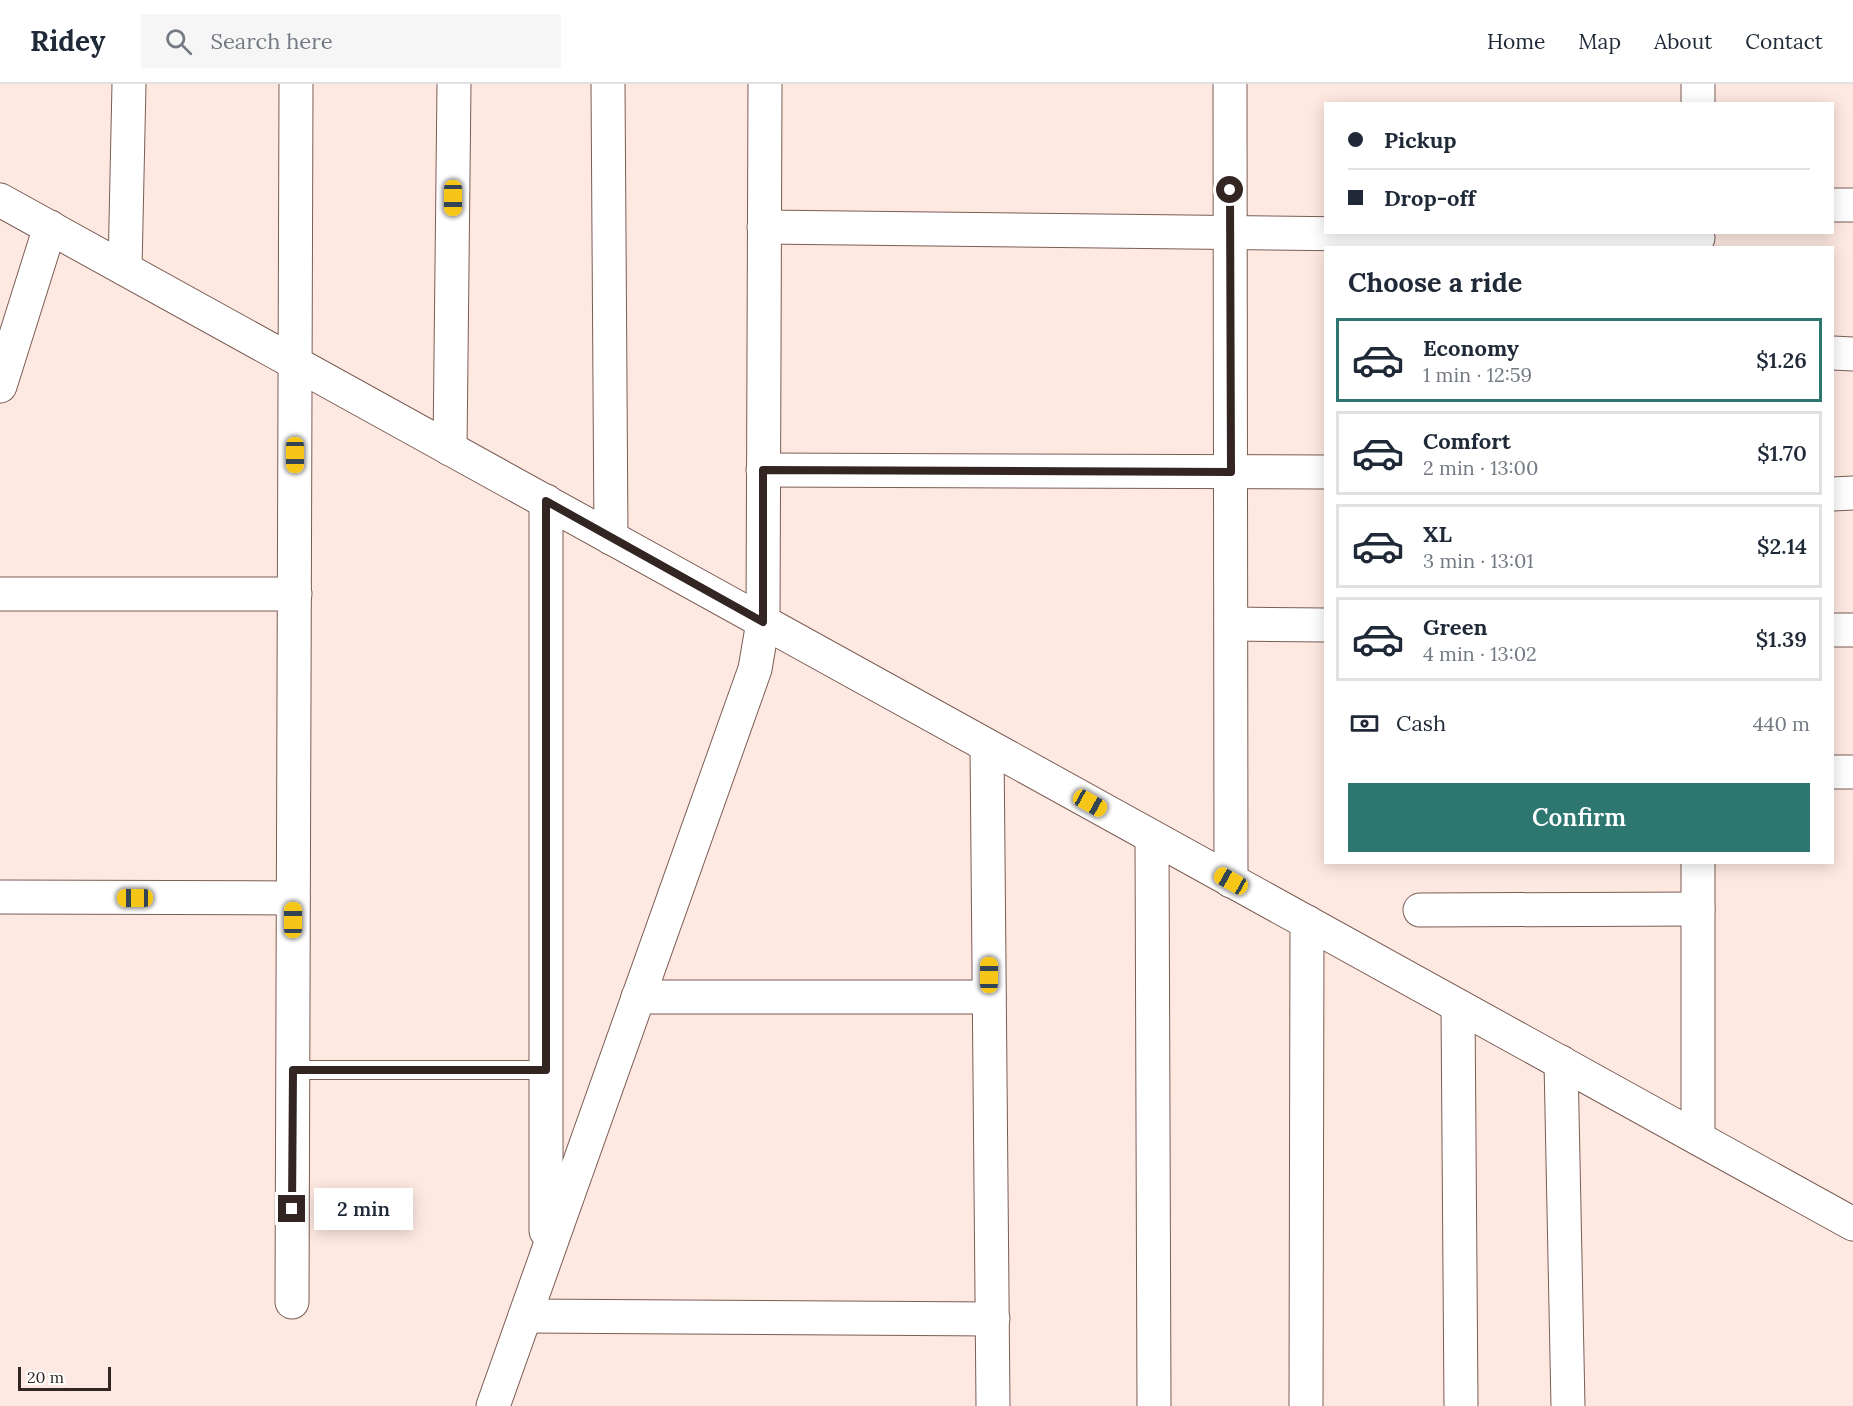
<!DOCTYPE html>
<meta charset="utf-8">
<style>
body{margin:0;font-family:Lora,serif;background:#f6f6f7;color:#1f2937;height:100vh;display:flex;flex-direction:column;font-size:22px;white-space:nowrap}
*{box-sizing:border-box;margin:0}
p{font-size:20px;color:#747a83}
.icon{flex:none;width:33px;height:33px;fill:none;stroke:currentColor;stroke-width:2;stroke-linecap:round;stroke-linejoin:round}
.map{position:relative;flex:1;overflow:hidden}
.sheet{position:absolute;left:1324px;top:162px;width:510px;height:618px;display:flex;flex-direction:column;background:#fff;border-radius:0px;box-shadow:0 3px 15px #0003}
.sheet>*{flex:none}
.guide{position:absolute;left:1324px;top:18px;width:510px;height:132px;border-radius:0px;box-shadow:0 3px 15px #0003;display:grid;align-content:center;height:132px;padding:0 24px;background:#fff}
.scale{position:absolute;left:18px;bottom:15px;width:93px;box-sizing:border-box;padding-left:6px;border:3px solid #332622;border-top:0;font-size:16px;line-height:21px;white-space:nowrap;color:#332622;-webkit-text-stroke:4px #fff;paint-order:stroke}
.end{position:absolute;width:27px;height:27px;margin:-14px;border:8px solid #332622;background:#fff;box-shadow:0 0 0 3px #fff}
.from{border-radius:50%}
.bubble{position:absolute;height:42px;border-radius:0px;background:#fff;box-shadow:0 3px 15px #0003;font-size:20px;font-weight:600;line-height:42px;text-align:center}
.car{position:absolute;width:18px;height:36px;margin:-18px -9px;border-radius:8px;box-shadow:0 0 4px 2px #0007;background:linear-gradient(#f5c518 24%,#345 0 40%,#f5c518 0 76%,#345 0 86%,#f5c518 0)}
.guide b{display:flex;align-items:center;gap:21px;height:57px;font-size:22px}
.guide b+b{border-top:2px solid #e0e1e3}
.guide i{width:15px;height:15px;background:#1f2937}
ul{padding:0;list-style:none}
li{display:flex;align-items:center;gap:18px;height:84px;margin:0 12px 9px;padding:0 12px;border:3px solid #e0e1e3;border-radius:0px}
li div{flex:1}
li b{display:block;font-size:22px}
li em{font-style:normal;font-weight:600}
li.selected{border-color:#2e7670}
li>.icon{width:54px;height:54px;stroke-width:1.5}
h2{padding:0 24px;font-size:27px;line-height:72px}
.pay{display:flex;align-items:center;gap:15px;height:66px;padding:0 24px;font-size:22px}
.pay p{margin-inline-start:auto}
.action{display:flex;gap:12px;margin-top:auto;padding:12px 24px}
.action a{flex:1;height:69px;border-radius:0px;background:#2e7670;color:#fff;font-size:24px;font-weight:600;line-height:69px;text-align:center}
header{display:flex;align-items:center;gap:36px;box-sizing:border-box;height:84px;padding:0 30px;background:#fff;border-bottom:2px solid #e0e1e3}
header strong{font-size:28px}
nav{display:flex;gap:33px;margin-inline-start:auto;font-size:21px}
.search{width:420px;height:54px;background:#f6f6f7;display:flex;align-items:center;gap:15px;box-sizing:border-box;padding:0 21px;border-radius:0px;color:#747a83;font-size:22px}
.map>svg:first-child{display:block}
</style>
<header>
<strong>Ridey</strong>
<div class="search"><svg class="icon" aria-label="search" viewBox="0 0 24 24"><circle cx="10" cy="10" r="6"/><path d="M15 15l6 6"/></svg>Search here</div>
<nav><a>Home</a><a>Map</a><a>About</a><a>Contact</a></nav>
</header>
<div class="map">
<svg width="1853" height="1322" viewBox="0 0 1853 1322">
<rect width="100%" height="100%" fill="#fee9e2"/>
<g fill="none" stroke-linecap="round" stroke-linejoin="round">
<defs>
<path id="lane" d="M 293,986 L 546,986"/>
<g id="street">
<path d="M 608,0 L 611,454"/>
<path d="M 1230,0 L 1231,797"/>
<path d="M 1698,0 L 1698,20"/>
<path d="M 0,116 L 1853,1140"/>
<path d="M 1833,121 L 1853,121"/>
<path d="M 764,143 L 1698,154"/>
<path d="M 125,185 L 129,0"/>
<path d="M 1833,269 L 1853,270"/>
<path d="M 0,302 L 50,143"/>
<path d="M 450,365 L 454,0"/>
<path d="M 763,386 L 1326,388"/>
<path d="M 1833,410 L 1853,409"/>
<path d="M 546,417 L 546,1147"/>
<path d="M 0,510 L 295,510"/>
<path d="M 1231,540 L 1326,541"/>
<path d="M 1833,546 L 1853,546"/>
<path d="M 987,662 L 993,1322"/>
<path d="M 1833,688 L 1853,688"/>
<path d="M 1152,753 L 1154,1322"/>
<path d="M 1698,778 L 1698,1054"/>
<path d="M 0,813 L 293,814"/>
<path d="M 1420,826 L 1698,825"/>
<path d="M 638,913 L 989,913"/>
<path d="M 1458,922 L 1461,1322"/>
<path d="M 1561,978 L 1568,1322"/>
<path d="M 292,1218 L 296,0"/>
<path d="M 525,1232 L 993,1235"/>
<path d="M 493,1322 L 755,585 L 763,538 L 765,0"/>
<path d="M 1306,1322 L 1307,838"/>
</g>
</defs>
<use href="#lane" stroke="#7b5d54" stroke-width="20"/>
<use href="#street" stroke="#7b5d54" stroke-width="35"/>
<use href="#lane" stroke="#fff" stroke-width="18"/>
<use href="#street" stroke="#fff" stroke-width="33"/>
</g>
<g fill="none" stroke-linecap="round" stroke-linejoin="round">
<path stroke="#332622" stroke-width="8" d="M 292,1125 L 293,986 L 546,986 L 546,417 L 763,538 L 763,386 L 1231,388 L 1230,106"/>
</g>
</svg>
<div class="scale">20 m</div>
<i class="end from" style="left:1230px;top:106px"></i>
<i class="end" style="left:292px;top:1125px"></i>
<div class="bubble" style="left:314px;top:1104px;width:99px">2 min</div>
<i class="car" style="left:453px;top:114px;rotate:180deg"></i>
<i class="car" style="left:295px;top:371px;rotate:180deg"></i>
<i class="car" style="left:1090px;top:719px;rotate:119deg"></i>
<i class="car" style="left:1231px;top:797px;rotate:299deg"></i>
<i class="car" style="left:135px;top:814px;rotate:270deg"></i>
<i class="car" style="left:293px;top:836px;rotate:0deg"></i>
<i class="car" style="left:989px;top:891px;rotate:0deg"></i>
<div class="guide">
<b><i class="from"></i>Pickup</b>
<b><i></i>Drop-off</b>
</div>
<section class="sheet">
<h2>Choose a ride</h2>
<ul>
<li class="selected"><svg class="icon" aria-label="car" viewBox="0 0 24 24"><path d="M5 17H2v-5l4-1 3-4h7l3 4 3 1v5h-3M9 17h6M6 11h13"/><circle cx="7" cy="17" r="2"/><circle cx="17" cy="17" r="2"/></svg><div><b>Economy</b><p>1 min · 12:59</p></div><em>$1.26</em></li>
<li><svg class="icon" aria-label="car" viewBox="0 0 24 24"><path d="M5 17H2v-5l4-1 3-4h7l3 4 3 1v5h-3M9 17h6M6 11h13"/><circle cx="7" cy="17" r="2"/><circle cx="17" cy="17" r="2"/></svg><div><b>Comfort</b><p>2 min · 13:00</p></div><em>$1.70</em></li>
<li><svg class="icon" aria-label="car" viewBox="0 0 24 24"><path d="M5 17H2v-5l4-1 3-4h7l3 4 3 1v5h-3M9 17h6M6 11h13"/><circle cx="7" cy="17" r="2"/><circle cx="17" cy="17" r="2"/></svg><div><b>XL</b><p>3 min · 13:01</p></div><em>$2.14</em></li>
<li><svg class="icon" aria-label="car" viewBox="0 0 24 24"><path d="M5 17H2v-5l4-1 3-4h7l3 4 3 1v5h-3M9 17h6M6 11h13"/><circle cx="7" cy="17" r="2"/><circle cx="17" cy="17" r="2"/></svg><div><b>Green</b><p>4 min · 13:02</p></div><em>$1.39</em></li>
</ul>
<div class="pay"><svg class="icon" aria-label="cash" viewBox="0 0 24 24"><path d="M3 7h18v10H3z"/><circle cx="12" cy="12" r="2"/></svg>Cash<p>440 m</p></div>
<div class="action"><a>Confirm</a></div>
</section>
</div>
